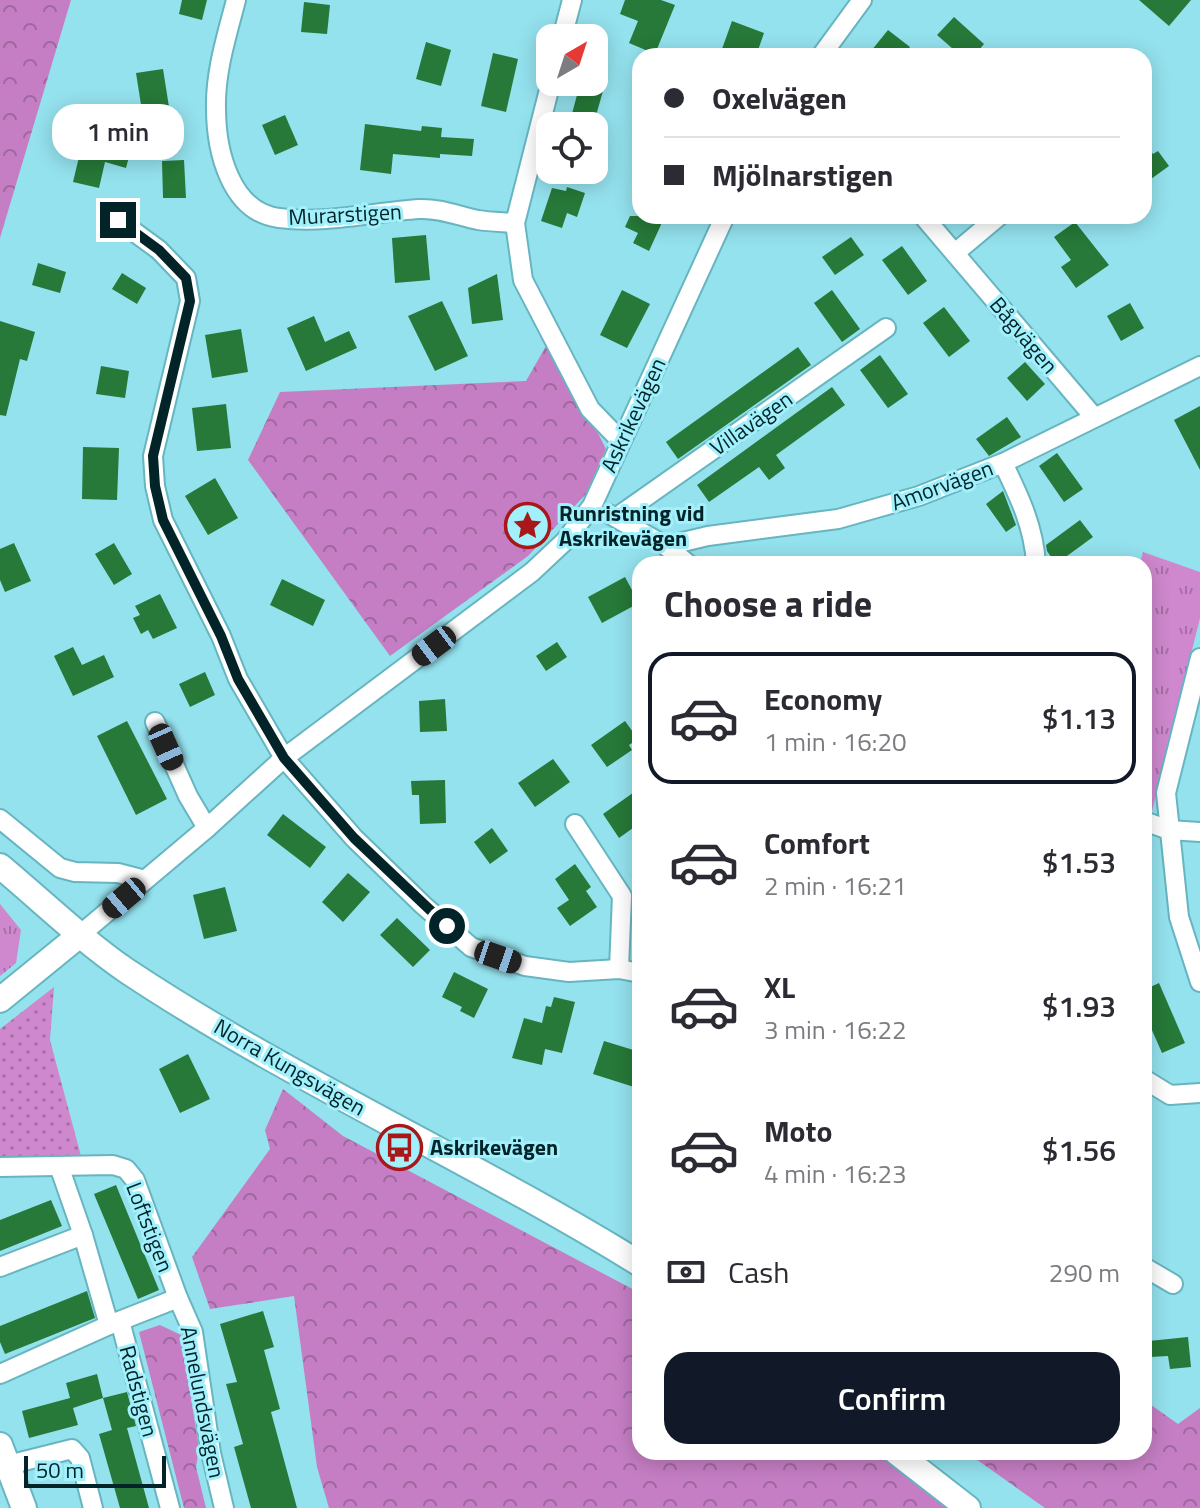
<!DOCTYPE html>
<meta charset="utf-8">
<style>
body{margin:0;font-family:"Titillium Web",sans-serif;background:#f7f7f7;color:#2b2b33;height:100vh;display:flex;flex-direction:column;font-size:30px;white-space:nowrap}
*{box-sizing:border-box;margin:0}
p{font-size:26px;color:#7c7c81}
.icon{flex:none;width:44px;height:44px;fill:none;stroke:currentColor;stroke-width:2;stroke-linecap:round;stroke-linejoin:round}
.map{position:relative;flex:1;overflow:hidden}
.drawer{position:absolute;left:632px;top:556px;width:520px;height:904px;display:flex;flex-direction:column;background:#fff;border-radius:24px;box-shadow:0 4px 20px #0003}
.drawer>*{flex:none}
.guide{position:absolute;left:632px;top:48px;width:520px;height:176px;border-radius:24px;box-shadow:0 4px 20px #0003;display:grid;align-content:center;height:176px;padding:0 32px;background:#fff}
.needle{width:52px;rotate:39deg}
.buttons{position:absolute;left:536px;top:24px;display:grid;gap:16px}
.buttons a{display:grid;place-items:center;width:72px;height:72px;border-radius:16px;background:#fff;box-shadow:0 4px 20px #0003;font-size:40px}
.scale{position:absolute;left:24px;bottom:20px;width:142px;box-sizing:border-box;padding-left:8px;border:4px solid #022428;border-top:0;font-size:22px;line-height:28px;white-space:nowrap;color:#022428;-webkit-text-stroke:6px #a1f0fb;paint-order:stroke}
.end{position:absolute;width:36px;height:36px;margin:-18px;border:10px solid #022428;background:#fff;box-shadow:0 0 0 4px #fff}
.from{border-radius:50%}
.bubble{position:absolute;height:56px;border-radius:24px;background:#fff;box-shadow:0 4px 20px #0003;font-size:26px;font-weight:600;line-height:56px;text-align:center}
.car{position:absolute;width:24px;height:48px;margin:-24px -12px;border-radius:10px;box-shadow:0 0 6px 2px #0007;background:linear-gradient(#222 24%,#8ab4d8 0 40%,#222 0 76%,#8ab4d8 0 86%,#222 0)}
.guide b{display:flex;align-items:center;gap:28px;height:76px;font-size:30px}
.guide b+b{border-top:2px solid #e1e1e2}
.guide i{width:20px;height:20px;background:#2b2b33}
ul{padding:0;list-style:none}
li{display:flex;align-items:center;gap:24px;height:132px;margin:0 16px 12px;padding:0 16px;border:4px solid transparent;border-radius:24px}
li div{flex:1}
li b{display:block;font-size:30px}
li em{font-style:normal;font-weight:600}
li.current{border-color:#111827}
li>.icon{width:72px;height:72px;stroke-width:1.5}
h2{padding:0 32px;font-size:36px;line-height:96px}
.pay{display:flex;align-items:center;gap:20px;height:88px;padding:0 32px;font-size:30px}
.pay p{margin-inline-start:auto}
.primary-button{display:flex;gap:16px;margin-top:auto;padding:16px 32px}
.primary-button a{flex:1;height:92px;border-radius:24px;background:#111827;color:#fff;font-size:32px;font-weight:600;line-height:92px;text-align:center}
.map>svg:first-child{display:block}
</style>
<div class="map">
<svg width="1200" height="1508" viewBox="0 0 1200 1508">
<defs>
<pattern id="grass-dots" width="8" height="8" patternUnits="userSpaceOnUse" patternTransform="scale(2)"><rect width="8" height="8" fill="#cf88ce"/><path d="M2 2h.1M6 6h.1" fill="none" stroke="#a66fa7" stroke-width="1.8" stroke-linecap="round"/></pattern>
<pattern id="forest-crowns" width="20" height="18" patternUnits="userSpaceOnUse" patternTransform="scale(2)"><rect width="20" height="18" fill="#c57ec4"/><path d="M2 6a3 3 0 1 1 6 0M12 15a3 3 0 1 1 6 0" fill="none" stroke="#9e679f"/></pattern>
<pattern id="park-tufts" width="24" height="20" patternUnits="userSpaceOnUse" patternTransform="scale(2)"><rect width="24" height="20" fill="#cf88ce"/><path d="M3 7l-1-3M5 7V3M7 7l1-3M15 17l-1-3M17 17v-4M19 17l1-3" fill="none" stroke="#a66fa7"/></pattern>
</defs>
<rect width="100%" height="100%" fill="#94e2ee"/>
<path fill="url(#grass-dots)" d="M 54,987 L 50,1040 L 81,1156 L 0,1156 L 0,1029 Z"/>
<g fill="url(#forest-crowns)">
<path d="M 0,0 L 71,0 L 0,238 Z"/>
<path d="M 550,339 L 606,449 L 586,494 L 528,556 L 390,656 L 248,460 L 280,392 L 526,381 Z"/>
<path d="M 283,1089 L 343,1136 L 640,1293 L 640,1452 L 878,1452 L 950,1508 L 329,1508 L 317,1467 L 294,1296 L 210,1309 L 192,1257 L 270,1149 L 265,1130 Z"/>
<path d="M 160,1325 L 181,1335 L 199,1448 L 196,1467 L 206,1508 L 184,1508 L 139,1332 Z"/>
<path d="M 1144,1400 L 1178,1424 L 1200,1408 L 1200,1508 L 1045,1508 L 966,1452 L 1144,1452 Z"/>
</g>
<g fill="url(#park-tufts)">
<path d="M 1143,552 L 1200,572 L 1200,618 L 1152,811 L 1144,809 L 1144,564 L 1140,564 Z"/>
<path d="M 0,904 L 21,930 L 16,963 L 0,976 Z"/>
</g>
<g fill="#267938">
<path d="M 182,0 L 207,0 L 202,20 L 179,14 Z"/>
<path d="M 625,0 L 661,0 L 675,5 L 655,54 L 629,43 L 638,21 L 620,14 Z"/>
<path d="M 1139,0 L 1191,0 L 1169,26 Z"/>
<path d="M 304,2 L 330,5 L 327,34 L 301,32 Z"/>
<path d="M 954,17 L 984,44 L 974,56 L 961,56 L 937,35 Z"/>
<path d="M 732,21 L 764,33 L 756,56 L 742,56 L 722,49 Z"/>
<path d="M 888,30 L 910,47 L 903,56 L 867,56 Z"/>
<path d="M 426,42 L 451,50 L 441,86 L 416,79 Z"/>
<path d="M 493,53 L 518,59 L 506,112 L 481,106 Z"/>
<path d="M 163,69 L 169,107 L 142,111 L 136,73 Z"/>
<path d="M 580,84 L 603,91 L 593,126 L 570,121 Z"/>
<path d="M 285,115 L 298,145 L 275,155 L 262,125 Z"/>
<path d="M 365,124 L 421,131 L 422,126 L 442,128 L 441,137 L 474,139 L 472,156 L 440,154 L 440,158 L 393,154 L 391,174 L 360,170 Z"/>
<path d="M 63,133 L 131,149 L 126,168 L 105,162 L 99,188 L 73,182 L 79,157 L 59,152 Z"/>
<path d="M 1144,141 L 1153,154 L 1158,151 L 1169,166 L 1144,184 Z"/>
<path d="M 184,160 L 186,198 L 163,198 L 162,161 Z"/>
<path d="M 567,187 L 585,193 L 577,217 L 567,213 L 562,228 L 541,221 L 552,188 L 566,191 Z"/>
<path d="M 630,216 L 665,216 L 649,251 L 633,243 L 638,233 L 625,227 Z"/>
<path d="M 1075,222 L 1109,265 L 1076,288 L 1061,267 L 1071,260 L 1054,237 Z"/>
<path d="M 426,235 L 430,280 L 395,283 L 392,238 Z"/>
<path d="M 851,237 L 864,255 L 835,275 L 822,257 Z"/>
<path d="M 902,246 L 927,281 L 908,295 L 882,260 Z"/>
<path d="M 38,263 L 66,272 L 60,293 L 32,285 Z"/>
<path d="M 122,273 L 146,288 L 137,304 L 112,289 Z"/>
<path d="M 497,274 L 503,320 L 472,324 L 468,288 Z"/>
<path d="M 622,290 L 650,304 L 627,348 L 600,335 Z"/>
<path d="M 832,290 L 860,329 L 842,342 L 814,303 Z"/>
<path d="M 442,301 L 468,356 L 435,371 L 408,316 Z"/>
<path d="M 1130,303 L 1144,328 L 1121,341 L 1107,316 Z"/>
<path d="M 944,307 L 970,341 L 949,357 L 923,323 Z"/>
<path d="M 314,316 L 325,342 L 349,331 L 357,348 L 306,371 L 287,328 Z"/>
<path d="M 0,321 L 35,332 L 27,361 L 20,359 L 6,416 L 0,415 Z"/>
<path d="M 241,329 L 248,372 L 212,378 L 205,335 Z"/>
<path d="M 798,347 L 811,365 L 678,459 L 666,442 Z"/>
<path d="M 880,355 L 908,394 L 888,408 L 860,370 Z"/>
<path d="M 1025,362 L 1045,384 L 1027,401 L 1007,378 Z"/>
<path d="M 101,366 L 129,371 L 125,398 L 96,394 Z"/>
<path d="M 832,387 L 845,405 L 776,455 L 785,468 L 769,480 L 759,467 L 709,502 L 697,485 Z"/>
<path d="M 226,404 L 231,448 L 197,451 L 192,408 Z"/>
<path d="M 1200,406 L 1200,470 L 1174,420 Z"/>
<path d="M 1007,417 L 1021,437 L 989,456 L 976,439 Z"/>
<path d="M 83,447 L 119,448 L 117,500 L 82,499 Z"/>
<path d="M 1057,453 L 1083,489 L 1064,502 L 1039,466 Z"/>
<path d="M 215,478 L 238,518 L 208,535 L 185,496 Z"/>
<path d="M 1003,491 L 1016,525 L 1006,532 L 986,504 Z"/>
<path d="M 1080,520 L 1093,537 L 1056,564 L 1047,551 L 1046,545 Z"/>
<path d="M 14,543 L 31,581 L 5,592 L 0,580 L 0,549 Z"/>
<path d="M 114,543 L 132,574 L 114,585 L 95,554 Z"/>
<path d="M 625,577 L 639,603 L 602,623 L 588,597 Z"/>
<path d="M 282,579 L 325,600 L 313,626 L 270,605 Z"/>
<path d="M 160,594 L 177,628 L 153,639 L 148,630 L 141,634 L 133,618 L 140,615 L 135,606 Z"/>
<path d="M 557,642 L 567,657 L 546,671 L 536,656 Z"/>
<path d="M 73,647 L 82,665 L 104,655 L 114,677 L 73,696 L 54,656 Z"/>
<path d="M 205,672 L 215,695 L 190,707 L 179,684 Z"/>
<path d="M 445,699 L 447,731 L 420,732 L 419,701 Z"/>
<path d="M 127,721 L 167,799 L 136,815 L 97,736 Z"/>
<path d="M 625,721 L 638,739 L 629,745 L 632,750 L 607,767 L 591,745 Z"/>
<path d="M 553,759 L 570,782 L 535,807 L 518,783 Z"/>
<path d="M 445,780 L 446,823 L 420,824 L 419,795 L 412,795 L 411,781 Z"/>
<path d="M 640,788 L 640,823 L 619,838 L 603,814 Z"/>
<path d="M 283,814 L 326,847 L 310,868 L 267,835 Z"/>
<path d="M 492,828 L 508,851 L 490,864 L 474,842 Z"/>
<path d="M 575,864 L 591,887 L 586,891 L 597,907 L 570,926 L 557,908 L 569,900 L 555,879 Z"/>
<path d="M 348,873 L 370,892 L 343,922 L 322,902 Z"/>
<path d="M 225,887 L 237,931 L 204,939 L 193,895 Z"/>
<path d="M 397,918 L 430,950 L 413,967 L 380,935 Z"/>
<path d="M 454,972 L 488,989 L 474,1018 L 460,1011 L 462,1007 L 442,997 Z"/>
<path d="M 1159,983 L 1185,1043 L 1162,1053 L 1144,1012 L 1144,990 Z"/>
<path d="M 554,997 L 575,1002 L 562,1053 L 545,1049 L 542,1065 L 512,1058 L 524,1018 L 542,1023 L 546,1006 L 551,1007 Z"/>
<path d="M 604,1041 L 640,1052 L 640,1069 L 634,1087 L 593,1074 Z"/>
<path d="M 188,1054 L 210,1099 L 180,1113 L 159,1069 Z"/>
<path d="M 116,1185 L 159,1290 L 138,1299 L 94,1194 Z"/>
<path d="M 51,1200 L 62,1226 L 0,1251 L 0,1220 Z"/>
<path d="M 87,1291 L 95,1318 L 5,1354 L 0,1342 L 0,1326 Z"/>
<path d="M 263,1311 L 274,1347 L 264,1350 L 280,1409 L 271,1412 L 297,1508 L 251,1508 L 234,1447 L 243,1444 L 226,1384 L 237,1382 L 220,1324 Z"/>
<path d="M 1188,1337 L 1191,1367 L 1170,1369 L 1168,1356 L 1150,1357 L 1149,1341 Z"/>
<path d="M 97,1374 L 103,1398 L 73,1408 L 78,1425 L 29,1438 L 22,1411 L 70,1398 L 66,1383 Z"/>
<path d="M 127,1392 L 136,1426 L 127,1428 L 149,1508 L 120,1508 L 99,1434 L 112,1430 L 103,1398 Z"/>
</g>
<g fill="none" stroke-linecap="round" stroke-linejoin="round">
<defs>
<g id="street">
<path d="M 236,0 C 227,35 215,72 216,108 C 216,150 230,212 279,218 C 325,224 374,212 419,209 C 440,208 458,216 478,220 C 490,222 503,222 515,223"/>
<path d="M 562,38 L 572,0"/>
<path d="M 821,56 L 862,0"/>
<path d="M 551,82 L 515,223 L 523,280 L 590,409 L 621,441"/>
<path d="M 923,216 L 1094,417"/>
<path d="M 118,220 L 159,250 L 186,278 L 190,301 L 153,456 L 155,486 L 163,520 L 221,636 L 238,679 L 284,758 L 354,838 L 423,905 L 471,947 L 525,966 L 569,972 L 619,969 L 640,973"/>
<path d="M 955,253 L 999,216"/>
<path d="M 1003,463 C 1019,496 1034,527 1036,564"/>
<path d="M 609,514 L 666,546 L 688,564"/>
<path d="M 617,517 L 886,328"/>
<path d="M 666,546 L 708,536 L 838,519 L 919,496 L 1003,463 L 1200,366"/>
<path d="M 1200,658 L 1166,793 L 1179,917 L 1200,982"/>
<path d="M 155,722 L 188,796 L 207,828"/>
<path d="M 0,819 L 60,868 L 75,872 L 118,873 L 145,880"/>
<path d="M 1144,821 L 1169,830 L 1200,832"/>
<path d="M 575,824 L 622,896 L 619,969"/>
<path d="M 81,934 L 207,828 L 284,758 L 532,572 L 565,541 L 592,506 L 725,216"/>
<path d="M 1144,1079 L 1170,1095 L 1200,1093"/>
<path d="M 59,1166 L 83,1235"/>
<path d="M 0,1167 L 113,1165 L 126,1169 L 135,1180 L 178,1298 L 193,1332 L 211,1453 L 224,1508"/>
<path d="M 0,1267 L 83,1235 L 109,1325"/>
<path d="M 1144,1267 L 1173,1284"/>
<path d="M 120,1321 L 170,1508"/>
<path d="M 0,1374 L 109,1325 L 178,1298"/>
<path d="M 8,1465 L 72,1449 L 80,1458 L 93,1508"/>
</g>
<g id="secondary">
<path d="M 0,866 C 42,901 82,940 127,971 C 291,1080 472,1160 640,1264"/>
<path d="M 0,1000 L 81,934"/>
<path d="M 0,1445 L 24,1508"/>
<path d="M 896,1452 L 968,1508"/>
</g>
</defs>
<use href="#street" stroke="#67b5c0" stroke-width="22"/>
<use href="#secondary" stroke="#67b5c0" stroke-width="28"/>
<use href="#street" stroke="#fff" stroke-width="18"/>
<use href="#secondary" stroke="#fff" stroke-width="24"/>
</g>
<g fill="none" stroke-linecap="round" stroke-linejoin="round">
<path stroke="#022428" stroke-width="10" d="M 118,220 L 159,250 L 186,278 L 190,301 L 153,456 L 155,486 L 163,520 L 221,636 L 238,679 L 284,758 L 354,838 L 447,926"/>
</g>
<defs>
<symbol id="sight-ring" viewBox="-11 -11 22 22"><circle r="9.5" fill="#a1f0fb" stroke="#aa1718" stroke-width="1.5"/><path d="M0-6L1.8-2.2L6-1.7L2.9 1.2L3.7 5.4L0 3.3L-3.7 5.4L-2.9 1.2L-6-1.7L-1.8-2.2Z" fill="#aa1718"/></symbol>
<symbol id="bus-ring" viewBox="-11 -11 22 22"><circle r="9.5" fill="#a1f0fb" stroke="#aa1718" stroke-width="1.5"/><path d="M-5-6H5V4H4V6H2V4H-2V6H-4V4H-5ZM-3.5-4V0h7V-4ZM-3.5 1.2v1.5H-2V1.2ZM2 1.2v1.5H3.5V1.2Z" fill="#aa1718"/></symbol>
</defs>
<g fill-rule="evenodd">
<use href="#sight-ring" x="502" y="500" width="51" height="51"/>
<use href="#bus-ring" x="374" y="1122" width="51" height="51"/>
</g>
<g text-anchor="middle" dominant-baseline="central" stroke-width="6" stroke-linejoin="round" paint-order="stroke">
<g font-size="22" fill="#022428" stroke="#a1f0fb">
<text transform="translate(345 214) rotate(-3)">Murarstigen</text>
<text transform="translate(1024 335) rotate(50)">Bågvägen</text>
<text transform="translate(633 415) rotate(-65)">Askrikevägen</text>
<text transform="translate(751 423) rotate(-35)">Villavägen</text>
<text transform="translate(942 485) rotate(-20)">Amorvägen</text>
<text transform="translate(290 1067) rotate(30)">Norra Kungsvägen</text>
<text transform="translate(150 1227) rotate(69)">Loftstigen</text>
<text transform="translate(139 1391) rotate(75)">Radstigen</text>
<text transform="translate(203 1402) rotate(79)">Annelundsvägen</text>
</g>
<g font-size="22" font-weight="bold" fill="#022428" stroke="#a1f0fb" text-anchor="start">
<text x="559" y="513">Runristning vid<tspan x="559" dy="25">Askrikevägen</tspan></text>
<text x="430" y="1147">Askrikevägen</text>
</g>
</g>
</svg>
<div class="buttons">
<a><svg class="needle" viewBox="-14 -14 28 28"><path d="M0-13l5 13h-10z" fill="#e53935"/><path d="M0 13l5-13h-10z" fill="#7c7c81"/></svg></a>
<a><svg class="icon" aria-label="locate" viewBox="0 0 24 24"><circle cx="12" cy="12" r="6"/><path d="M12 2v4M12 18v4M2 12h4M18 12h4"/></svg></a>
</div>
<div class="scale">50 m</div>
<i class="end from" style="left:447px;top:926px"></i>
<i class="end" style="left:118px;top:220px"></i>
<div class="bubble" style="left:52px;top:104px;width:132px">1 min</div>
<i class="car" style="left:434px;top:646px;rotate:233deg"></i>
<i class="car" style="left:166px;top:747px;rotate:156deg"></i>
<i class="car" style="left:124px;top:898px;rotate:230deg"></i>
<i class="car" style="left:498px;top:957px;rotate:109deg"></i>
<div class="guide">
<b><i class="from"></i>Oxelvägen</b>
<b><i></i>Mjölnarstigen</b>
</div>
<section class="drawer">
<h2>Choose a ride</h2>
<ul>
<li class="current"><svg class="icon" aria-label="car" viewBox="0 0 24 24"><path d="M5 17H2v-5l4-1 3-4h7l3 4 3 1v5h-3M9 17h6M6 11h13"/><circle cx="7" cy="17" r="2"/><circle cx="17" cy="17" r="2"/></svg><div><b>Economy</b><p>1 min · 16:20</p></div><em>$1.13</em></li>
<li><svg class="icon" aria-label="car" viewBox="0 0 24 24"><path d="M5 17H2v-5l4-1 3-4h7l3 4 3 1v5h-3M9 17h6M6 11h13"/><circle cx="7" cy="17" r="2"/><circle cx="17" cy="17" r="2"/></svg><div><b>Comfort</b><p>2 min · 16:21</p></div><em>$1.53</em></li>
<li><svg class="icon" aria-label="car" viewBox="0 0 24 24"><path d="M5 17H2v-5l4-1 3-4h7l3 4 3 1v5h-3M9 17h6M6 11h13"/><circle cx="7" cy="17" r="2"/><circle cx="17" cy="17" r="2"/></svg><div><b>XL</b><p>3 min · 16:22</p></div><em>$1.93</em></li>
<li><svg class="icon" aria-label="car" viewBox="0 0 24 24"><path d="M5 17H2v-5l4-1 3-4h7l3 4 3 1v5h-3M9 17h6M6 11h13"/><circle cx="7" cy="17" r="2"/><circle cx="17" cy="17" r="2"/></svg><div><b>Moto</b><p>4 min · 16:23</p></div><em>$1.56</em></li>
</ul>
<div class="pay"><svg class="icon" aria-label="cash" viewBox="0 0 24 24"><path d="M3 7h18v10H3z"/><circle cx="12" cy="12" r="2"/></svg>Cash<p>290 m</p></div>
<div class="primary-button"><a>Confirm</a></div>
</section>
</div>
